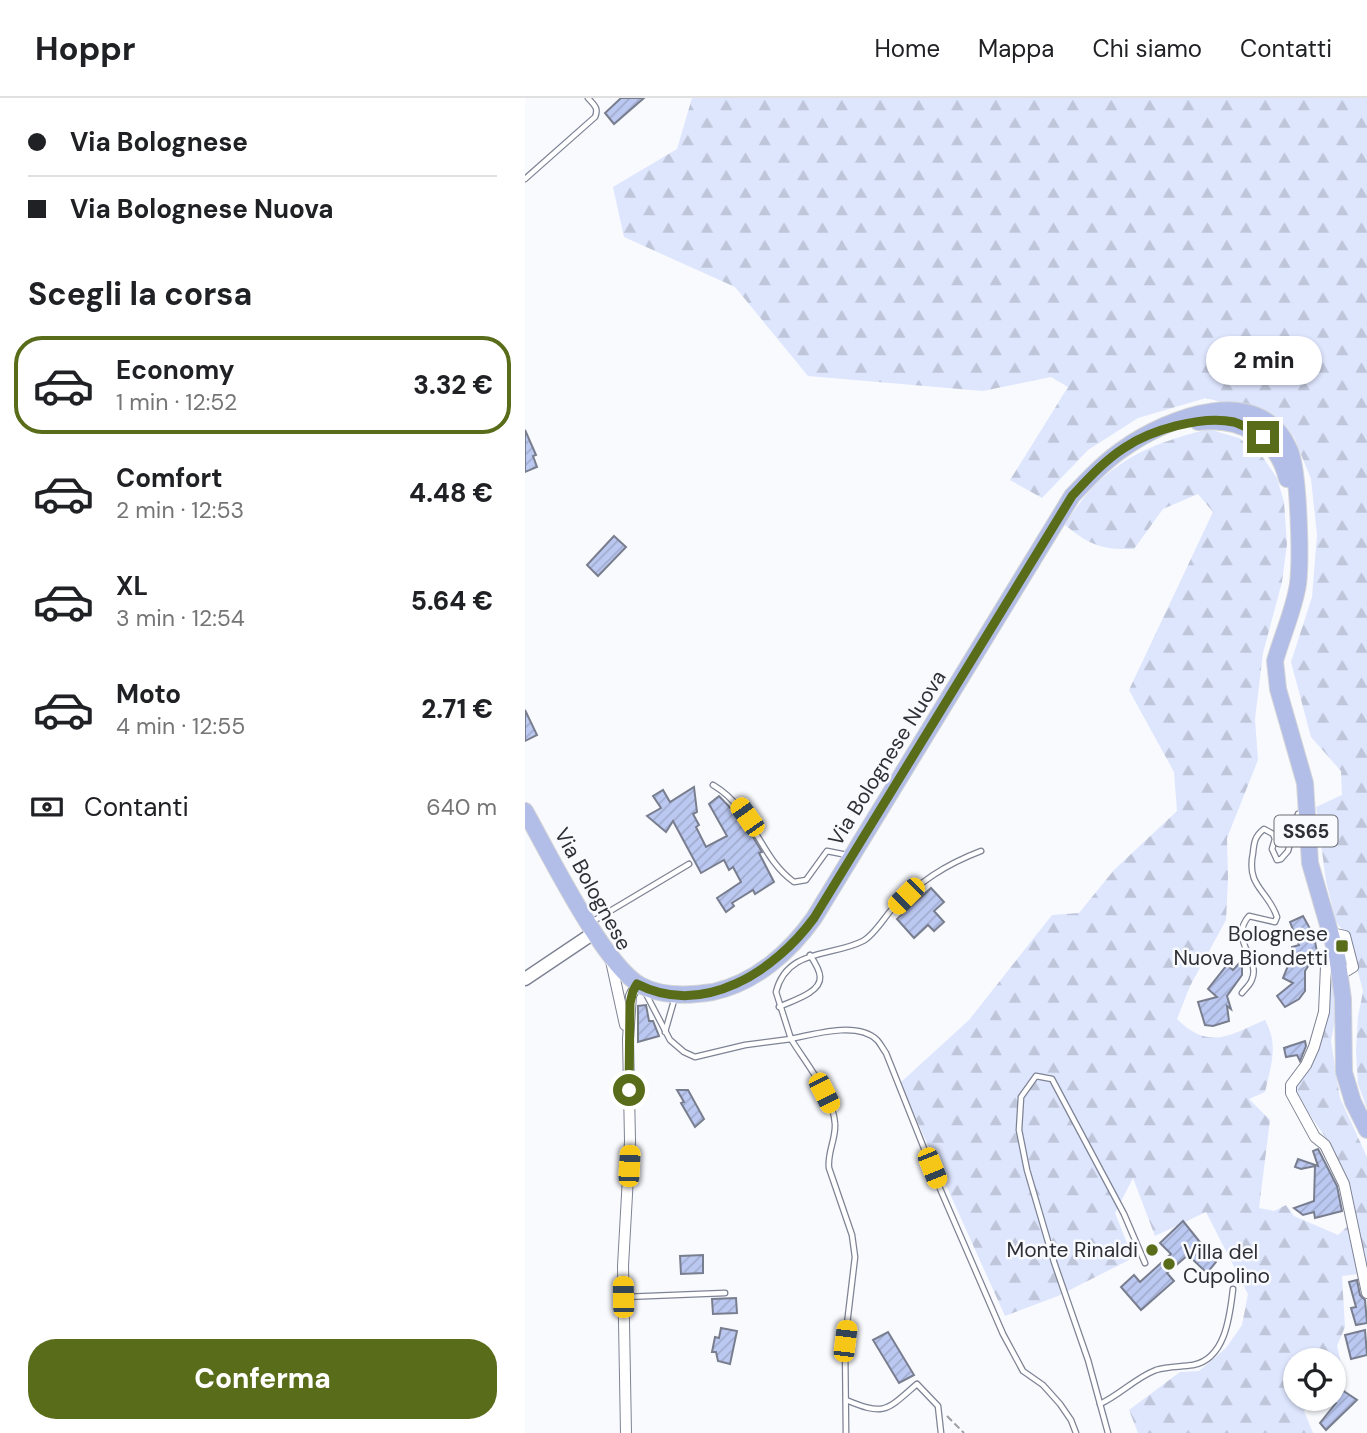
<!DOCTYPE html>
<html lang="it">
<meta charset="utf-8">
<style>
body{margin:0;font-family:"DM Sans",sans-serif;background:#f2f2f2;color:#202124;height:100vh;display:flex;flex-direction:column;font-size:26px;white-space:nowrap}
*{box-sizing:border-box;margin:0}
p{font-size:23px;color:#757577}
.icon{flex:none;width:38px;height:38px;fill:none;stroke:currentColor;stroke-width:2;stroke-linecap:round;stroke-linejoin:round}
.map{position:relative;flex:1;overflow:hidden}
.side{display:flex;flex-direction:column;background:#fff;width:525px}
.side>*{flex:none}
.top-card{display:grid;align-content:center;height:154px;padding:0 28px;background:#fff}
.tools{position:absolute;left:758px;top:1250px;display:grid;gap:14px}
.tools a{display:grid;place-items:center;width:63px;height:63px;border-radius:50%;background:#fff;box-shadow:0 2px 5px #0004;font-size:35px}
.end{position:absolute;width:32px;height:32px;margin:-16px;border:9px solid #596c1a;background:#fff;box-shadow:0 0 0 4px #fff}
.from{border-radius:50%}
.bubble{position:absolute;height:49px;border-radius:24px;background:#fff;box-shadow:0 2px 5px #0004;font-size:23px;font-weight:800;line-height:49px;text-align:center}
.car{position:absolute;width:21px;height:42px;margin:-21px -10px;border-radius:9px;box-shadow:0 0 5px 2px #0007;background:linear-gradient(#f5c518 24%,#345 0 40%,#f5c518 0 76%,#345 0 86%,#f5c518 0)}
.top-card b{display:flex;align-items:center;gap:24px;height:66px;font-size:26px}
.top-card b+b{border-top:2px solid #e0e0e0}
.top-card i{width:18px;height:18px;background:#202124}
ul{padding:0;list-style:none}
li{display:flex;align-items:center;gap:21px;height:98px;margin:0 14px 10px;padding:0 14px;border:4px solid transparent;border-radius:28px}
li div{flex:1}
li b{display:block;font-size:26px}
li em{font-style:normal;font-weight:800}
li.current{border-color:#596c1a}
li>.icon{width:63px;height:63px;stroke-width:1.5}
h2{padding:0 28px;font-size:32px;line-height:84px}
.pay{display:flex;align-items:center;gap:18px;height:77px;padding:0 28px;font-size:26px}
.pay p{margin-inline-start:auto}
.primary-button{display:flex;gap:14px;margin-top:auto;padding:14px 28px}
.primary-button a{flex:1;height:80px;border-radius:28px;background:#596c1a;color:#fff;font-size:28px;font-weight:800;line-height:80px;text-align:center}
header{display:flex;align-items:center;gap:42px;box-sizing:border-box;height:98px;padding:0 35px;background:#fff;border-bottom:2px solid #e0e0e0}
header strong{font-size:33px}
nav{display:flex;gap:38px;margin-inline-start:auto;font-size:24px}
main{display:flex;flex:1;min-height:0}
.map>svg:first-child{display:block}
</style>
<header>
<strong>Hoppr</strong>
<nav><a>Home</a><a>Mappa</a><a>Chi siamo</a><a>Contatti</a></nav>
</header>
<main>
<section class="side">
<div class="top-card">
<b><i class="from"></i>Via Bolognese</b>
<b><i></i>Via Bolognese Nuova</b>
</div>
<h2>Scegli la corsa</h2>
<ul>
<li class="current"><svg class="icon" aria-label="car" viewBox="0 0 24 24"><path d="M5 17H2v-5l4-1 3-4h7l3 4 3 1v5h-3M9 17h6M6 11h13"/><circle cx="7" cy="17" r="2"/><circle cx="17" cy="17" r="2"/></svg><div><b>Economy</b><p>1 min · 12:52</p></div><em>3.32 €</em></li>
<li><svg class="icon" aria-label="car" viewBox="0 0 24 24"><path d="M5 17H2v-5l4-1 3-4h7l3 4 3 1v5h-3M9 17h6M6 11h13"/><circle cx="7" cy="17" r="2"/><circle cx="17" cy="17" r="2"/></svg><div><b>Comfort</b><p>2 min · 12:53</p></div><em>4.48 €</em></li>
<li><svg class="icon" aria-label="car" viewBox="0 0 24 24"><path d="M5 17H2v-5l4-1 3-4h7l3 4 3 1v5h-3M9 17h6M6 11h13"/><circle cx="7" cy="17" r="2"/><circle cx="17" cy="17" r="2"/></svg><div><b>XL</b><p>3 min · 12:54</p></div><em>5.64 €</em></li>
<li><svg class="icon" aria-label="car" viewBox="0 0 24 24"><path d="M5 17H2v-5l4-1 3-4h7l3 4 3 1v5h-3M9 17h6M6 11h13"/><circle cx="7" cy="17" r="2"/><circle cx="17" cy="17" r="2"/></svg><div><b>Moto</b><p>4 min · 12:55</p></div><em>2.71 €</em></li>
</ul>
<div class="pay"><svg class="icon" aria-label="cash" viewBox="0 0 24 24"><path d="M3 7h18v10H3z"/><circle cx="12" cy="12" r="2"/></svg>Contanti<p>640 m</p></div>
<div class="primary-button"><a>Conferma</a></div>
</section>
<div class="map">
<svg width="842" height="1335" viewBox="0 0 842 1335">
<defs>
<pattern id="forest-firs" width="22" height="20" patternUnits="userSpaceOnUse" patternTransform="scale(1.75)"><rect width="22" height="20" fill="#dee6fe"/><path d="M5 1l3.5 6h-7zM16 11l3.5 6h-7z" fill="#bfc6da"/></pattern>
<pattern id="building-hatch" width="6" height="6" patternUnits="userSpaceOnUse" patternTransform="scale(1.75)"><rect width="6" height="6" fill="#bbc8f1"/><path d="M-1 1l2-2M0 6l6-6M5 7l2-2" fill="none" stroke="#a1accf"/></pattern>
</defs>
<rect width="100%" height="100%" fill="#f9fafe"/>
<g fill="url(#forest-firs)">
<path d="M 167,0 L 842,0 L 842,1010 L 833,986 L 831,953 L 833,919 L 838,893 L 824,840 L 811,824 L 801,783 L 791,709 L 817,697 L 816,673 L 786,639 L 766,564 L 787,499 L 792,437 L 786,381 L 769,339 L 734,314 L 681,300 L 613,320 L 563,352 L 517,400 L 485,382 L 543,289 L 526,279 L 458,293 L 283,278 L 210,189 L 99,139 L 88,89 L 152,51 Z"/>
<path d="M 683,331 L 714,340 L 737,358 L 752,380 L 759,404 L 762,446 L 757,484 L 738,555 L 730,621 L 733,662 L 702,740 L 703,781 L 701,822 L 665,888 L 652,921 C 684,953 705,937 740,922 C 754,947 746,967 740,994 L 724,1001 L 745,1022 L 734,1110 L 749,1113 L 761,1107 L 769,1118 L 813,1137 L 824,1127 L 831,1117 L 821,1079 L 807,1049 L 770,995 L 770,986 L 781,971 L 804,874 L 810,881 L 813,908 L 806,943 L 815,1000 L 842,1059 L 842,1175 L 817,1178 L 820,1229 L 812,1248 L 817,1269 L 809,1276 L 808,1262 L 770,1262 L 770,1300 L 789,1300 L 779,1313 L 788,1335 L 613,1335 L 604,1312 L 655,1274 L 674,1273 L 701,1250 L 717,1227 L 723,1196 L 681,1114 L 630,1138 L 608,1080 L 590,1115 L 608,1160 L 533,1198 L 480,1218 L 375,985 L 444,922 L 527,817 L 554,815 L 589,772 L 652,713 L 649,674 L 604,592 L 688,414 L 673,396 L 638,411 L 609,451 C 577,452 564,447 539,426 C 550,412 561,395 574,383 C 609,352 639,343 683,331 Z"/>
</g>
<g fill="url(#building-hatch)" stroke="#797e8f" stroke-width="2">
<path d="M 96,0 L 119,0 L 89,26 L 80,15 Z"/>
<path d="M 0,332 L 11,357 L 8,358 L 12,369 L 0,374 Z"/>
<path d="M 89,438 L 101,449 L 73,478 L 62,467 Z"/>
<path d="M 0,612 L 12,637 L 0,643 Z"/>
<path d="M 169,689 L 172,714 L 168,716 L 174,727 L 171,729 L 181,749 L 202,738 L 184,706 L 194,698 L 219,724 L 237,754 L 234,755 L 249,784 L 230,796 L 228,792 L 207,805 L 209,808 L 201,814 L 192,800 L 216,784 L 208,769 L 204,772 L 199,762 L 176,775 L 148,723 L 141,734 L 122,718 L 136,710 L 128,698 L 138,692 L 145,704 Z"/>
<path d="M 406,790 L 419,804 L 409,813 L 419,824 L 409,833 L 403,827 L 389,840 L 372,821 Z"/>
<path d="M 778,818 L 789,838 L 792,854 L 780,873 L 780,893 L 774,901 L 760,909 L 752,898 L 768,885 L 758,880 L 767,858 L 767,849 L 774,847 L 765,824 Z"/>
<path d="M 717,862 L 717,877 L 702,898 L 706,911 L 702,908 L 704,923 L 688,928 L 680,927 L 673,904 L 692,899 L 683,891 L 702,867 L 708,872 Z"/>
<path d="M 121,907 L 124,923 L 128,923 L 134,938 L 113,944 L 113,908 Z"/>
<path d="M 780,943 L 781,948 L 775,963 L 772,957 L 761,959 L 759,950 Z"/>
<path d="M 152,992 L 163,992 L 179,1021 L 170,1029 L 156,1005 L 159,1004 Z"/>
<path d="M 793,1051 L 812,1088 L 817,1113 L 790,1120 L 789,1114 L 778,1117 L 769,1110 L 789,1103 L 790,1068 L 776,1071 L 770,1069 L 773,1061 L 793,1068 L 788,1053 Z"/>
<path d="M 658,1123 L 691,1164 L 682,1175 L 663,1157 L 642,1175 L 649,1183 L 616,1212 L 596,1189 L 609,1177 L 615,1184 L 646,1156 L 635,1145 Z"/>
<path d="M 178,1157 L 178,1175 L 156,1176 L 155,1158 Z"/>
<path d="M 832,1182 L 835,1197 L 840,1202 L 842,1225 L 831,1227 L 826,1210 L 831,1209 L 824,1184 Z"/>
<path d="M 211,1200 L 212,1215 L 188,1216 L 187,1201 Z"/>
<path d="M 196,1230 L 212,1233 L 205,1266 L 193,1263 L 191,1254 L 187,1254 L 190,1239 L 194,1240 Z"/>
<path d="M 840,1232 L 842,1257 L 826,1261 L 820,1237 Z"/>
<path d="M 363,1234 L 389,1277 L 374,1285 L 348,1242 Z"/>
<path d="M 808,1286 L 832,1302 L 801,1332 L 795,1325 L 811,1305 L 808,1303 Z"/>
</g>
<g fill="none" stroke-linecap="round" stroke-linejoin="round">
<defs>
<g id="service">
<path d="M 0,81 L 70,19 C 74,10 69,7 63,0"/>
<path d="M 188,687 C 230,712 233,758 269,784 L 281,782 L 302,753 L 322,757"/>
<path d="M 456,753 C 419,767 395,784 367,811 C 359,820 349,837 338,843 C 307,859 262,850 251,894 L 266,941 C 289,936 333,923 352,942 C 355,945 358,951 361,955 L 416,1093 L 478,1236 L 498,1273 L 518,1287 L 535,1306 L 546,1322 L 551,1335"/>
<path d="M 65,825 L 164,766"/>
<path d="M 120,894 L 145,942 L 159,954 L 170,959 L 220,947 L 266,941 C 280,964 309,999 310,1026 C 311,1041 302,1055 304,1070 L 327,1137 L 330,1159 L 320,1243 L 321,1335"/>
<path d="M 717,895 C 720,891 726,886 727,881 C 736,861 703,842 724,818 L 750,824 L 752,819 C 743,792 721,789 728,755 C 729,744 730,738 739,731 L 748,736 L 750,741 L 747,751 L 752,762 L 756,761 L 763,753 L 773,716 L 777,715"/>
<path d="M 254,909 C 266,903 296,895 295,879 C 295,872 289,863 285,857"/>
<path d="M 140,934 L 150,899"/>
<path d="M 99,1199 L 200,1195"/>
<path d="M 321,1302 C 360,1318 361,1313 392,1286 L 413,1308 L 416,1335"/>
<path d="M 575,1306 C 595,1297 610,1280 631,1272 C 643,1268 655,1269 668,1267 C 701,1261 705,1216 708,1191"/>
<path d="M 583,1335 L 563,1262 L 529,1164 L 502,1072 L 494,1032 L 496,999 L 511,978 L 527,981 L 599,1116 L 620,1165"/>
</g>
<g id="minor">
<path d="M 806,835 L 820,838 L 828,869 L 815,877"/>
<path d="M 812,858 L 801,868 L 799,914 L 789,949 L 781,967 L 766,987 L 766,995 L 790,1039 L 800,1047 L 819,1086 L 842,1195"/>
<path d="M 86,863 L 100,927"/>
<path d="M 101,1335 L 98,1168 L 105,1043 L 103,941 L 106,898 L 112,885"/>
</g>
<path id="tertiary" d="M 0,881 L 70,834"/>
<g id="primary">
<path d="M 673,324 C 714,319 752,338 762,381"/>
<path d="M 0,713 C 23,754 78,866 115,887 C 137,899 163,898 188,894 C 230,885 265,854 289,820 L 547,398 C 563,381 579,364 598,351 C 643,319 736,282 765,353 C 774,375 776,462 773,486 C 769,512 757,538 750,563 L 753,591 L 780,685 L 785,765 L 812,858 L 818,901 L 819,974 L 828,1004 L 842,1032"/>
</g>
</defs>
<use href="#service" stroke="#7e8394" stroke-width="7"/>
<use href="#minor" stroke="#7e8394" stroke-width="12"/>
<use href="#tertiary" stroke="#7e8394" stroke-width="15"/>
<use href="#primary" stroke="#d5d6d7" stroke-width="18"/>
<path stroke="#9b9da2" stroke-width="2" stroke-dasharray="7 3.5" stroke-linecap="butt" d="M 422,1318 L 439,1335"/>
<use href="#service" stroke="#fff" stroke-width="4.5"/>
<use href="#minor" stroke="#fff" stroke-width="10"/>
<use href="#tertiary" stroke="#fff" stroke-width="12"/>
<use href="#primary" stroke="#b2bde8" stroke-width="16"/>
</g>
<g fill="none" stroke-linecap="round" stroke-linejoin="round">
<path stroke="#596c1a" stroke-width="9" d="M 104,992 L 105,905 L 108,893 L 112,886 C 179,920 250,873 289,820 L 547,398 C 563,381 579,363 599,350 C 625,332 677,317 709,324 C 719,327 729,334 738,339"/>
</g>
<g fill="#596c1a" stroke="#f9fafe" stroke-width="2.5">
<rect x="810" y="841" width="14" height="14" rx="3.5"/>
<circle cx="627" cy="1152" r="7"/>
<circle cx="644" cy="1166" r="7"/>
</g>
<g text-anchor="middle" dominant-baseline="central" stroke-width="5" stroke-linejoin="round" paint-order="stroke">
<rect fill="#f9fafe" stroke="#6b6d73" stroke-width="2" x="749.5" y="717.5" width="63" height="31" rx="5"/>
<g font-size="19" font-weight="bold" fill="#2e3037">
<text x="781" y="733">SS65</text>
</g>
<g font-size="21" fill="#2e3037" stroke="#f9fafe">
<text transform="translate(362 660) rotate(-58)">Via Bolognese Nuova</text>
<text transform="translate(68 791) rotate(61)">Via Bolognese</text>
</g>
<g font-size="21" fill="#2e3037" stroke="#f9fafe" text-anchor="end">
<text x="803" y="836">Bolognese<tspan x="803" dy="24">Nuova Biondetti</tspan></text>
<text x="613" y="1152">Monte Rinaldi</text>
<text x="658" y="1154" text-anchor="start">Villa del<tspan x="658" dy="24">Cupolino</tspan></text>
</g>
</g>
</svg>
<div class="tools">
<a><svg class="icon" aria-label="locate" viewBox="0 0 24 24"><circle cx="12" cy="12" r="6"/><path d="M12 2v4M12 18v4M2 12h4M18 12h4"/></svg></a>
</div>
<i class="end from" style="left:104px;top:992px"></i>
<i class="end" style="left:738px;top:339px"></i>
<div class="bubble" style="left:681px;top:238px;width:116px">2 min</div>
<i class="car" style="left:222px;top:719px;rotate:325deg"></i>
<i class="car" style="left:381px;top:798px;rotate:225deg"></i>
<i class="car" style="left:299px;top:995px;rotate:153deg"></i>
<i class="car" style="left:104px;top:1068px;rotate:3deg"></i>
<i class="car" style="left:407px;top:1070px;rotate:158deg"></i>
<i class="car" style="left:98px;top:1199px;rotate:359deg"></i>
<i class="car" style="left:320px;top:1243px;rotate:7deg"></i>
</div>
</main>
